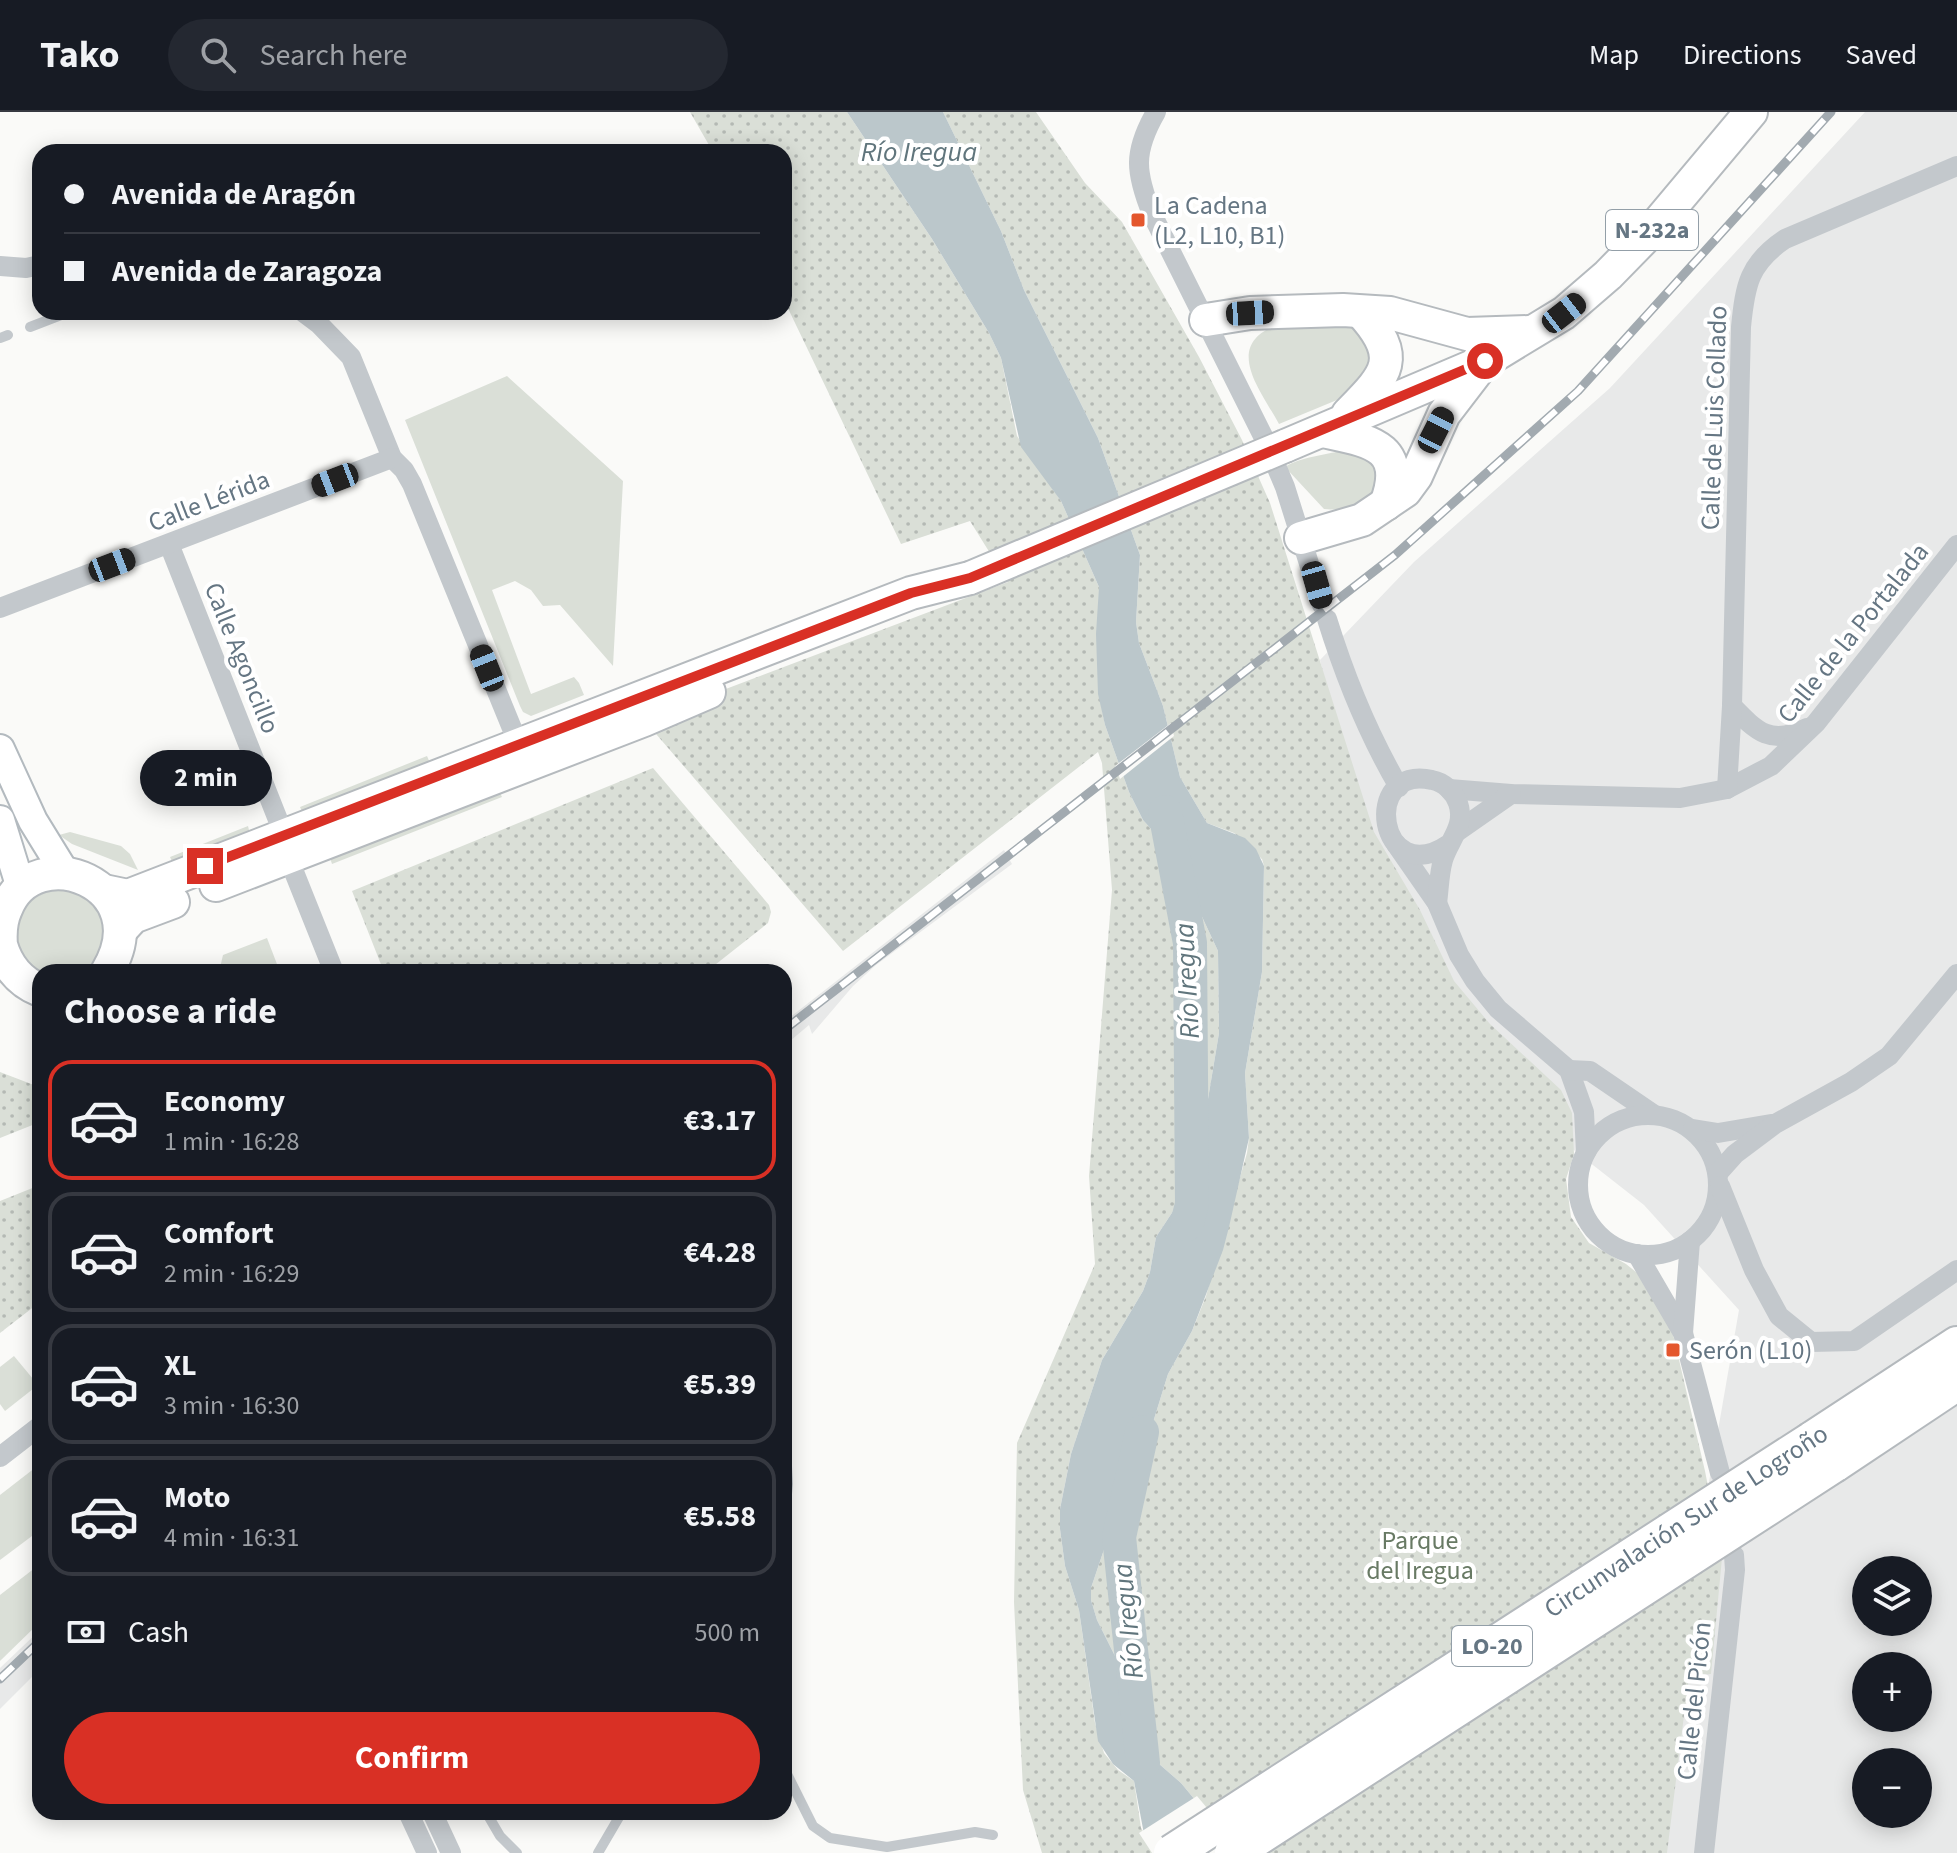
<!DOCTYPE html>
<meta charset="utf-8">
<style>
body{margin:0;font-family:"Source Sans 3",sans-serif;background:#242831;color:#f1f3f6;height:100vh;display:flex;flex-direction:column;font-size:30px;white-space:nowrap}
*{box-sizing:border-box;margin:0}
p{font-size:26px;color:#9ea1a6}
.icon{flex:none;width:44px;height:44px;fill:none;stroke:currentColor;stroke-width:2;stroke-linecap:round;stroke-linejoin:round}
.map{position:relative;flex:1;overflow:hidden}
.panel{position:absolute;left:32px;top:852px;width:760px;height:856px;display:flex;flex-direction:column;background:#171b24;border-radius:24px;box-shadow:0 4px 20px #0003}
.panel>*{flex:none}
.banner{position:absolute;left:32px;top:32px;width:760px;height:176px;border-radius:24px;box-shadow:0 4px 20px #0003;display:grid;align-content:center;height:176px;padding:0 32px;background:#171b24}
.tools{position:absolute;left:1852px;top:1444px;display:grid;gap:16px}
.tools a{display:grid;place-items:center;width:80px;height:80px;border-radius:50%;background:#171b24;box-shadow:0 4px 20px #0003;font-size:40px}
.end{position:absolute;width:36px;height:36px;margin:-18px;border:10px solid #d93025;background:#fff;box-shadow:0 0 0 4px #fff}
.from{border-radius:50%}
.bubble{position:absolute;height:56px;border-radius:28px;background:#171b24;box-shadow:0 4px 20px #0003;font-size:26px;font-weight:700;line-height:56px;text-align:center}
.car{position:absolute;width:24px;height:48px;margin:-24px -12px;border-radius:10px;box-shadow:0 0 6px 2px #0007;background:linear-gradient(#222 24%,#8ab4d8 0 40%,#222 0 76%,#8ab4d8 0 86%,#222 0)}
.banner b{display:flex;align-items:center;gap:28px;height:76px;font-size:30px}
.banner b+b{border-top:2px solid #363941}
.banner i{width:20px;height:20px;background:#f1f3f6}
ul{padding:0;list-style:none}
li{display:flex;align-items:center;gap:24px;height:120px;margin:0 16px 12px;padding:0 16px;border:4px solid #363941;border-radius:24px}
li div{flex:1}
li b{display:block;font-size:30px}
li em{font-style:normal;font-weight:700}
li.current{border-color:#d93025}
li>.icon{width:72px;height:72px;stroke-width:1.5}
h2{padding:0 32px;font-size:36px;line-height:96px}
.pay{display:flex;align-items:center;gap:20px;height:88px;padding:0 32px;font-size:30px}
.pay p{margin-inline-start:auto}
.action{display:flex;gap:16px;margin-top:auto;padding:16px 32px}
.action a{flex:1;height:92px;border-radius:48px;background:#d93025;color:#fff;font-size:32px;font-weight:700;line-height:92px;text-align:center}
header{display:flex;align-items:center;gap:48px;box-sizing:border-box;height:112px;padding:0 40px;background:#171b24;border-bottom:2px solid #363941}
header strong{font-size:38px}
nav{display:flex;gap:44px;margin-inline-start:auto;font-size:28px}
.search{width:560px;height:72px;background:#242831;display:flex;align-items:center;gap:20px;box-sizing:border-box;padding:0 28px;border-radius:44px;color:#9ea1a6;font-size:30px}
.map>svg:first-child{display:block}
</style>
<header>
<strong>Tako</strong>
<div class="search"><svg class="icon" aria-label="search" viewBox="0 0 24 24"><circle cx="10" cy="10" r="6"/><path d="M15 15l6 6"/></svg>Search here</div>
<nav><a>Map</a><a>Directions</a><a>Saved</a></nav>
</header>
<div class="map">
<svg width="1957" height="1741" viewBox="0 0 1957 1741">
<defs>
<pattern id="park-dots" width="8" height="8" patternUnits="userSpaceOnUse" patternTransform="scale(2)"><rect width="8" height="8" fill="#dadfd7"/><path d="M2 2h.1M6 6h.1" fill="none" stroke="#b4b9b4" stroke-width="1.8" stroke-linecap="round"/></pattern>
</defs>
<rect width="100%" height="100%" fill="#fafaf8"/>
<g fill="#e8e9e9" fill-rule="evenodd">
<path d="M 1865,0 L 1957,0 L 1957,1741 L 1659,1741 L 1658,1662 L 1739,1198 L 1644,1093 L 1497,978 L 1349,674 L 1320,548 L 1414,450 L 1610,276 ZM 1866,1458 L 1918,1458 L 1918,1510 L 1866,1510 ZM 1866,1554 L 1918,1554 L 1918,1606 L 1866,1606 ZM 1866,1650 L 1918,1650 L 1918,1702 L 1866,1702 Z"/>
<path d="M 1004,738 L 1012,752 L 876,853 L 853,874 L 812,922 L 809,913 L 784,934 L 784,910 Z"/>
<path d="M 40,1518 L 40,1557 L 0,1597 L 0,1556 Z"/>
</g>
<g fill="#dadfd7">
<path d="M 1280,212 L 1359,216 L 1377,246 L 1349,283 L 1279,312 C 1260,277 1221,232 1280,212 Z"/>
<path d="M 507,264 L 623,369 L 613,554 L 560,493 L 543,494 L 531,478 L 515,469 L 492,478 L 531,582 L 574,565 L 579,571 L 584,583 L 531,604 L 523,600 L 520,594 L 405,308 Z"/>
<path d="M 1354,336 L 1383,361 C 1368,392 1360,400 1324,397 L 1285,355 C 1301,344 1333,342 1354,336 Z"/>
<path d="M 427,644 L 430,651 L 303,702 L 300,695 Z"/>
<path d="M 499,679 L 502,685 L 332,752 L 330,746 Z"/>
<path d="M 248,714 L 250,722 L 173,752 L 170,745 Z"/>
<path d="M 70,720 L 121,734 L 130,742 L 138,758 L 72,732 L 59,723 Z"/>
<path d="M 60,776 L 88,782 L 111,817 L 96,860 L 40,860 L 40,867 C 0,837 9,786 60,776 Z"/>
<path d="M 267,826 L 280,860 L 219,860 L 223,843 Z"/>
<path d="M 14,1244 L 38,1273 L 5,1299 L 0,1292 L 0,1255 Z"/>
<path d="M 40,1352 L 40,1418 L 0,1448 L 0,1383 Z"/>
<path d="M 40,1452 L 40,1510 L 0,1549 L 0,1483 Z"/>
</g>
<g fill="url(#park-dots)">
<path d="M 690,0 L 847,0 L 932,127 L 989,221 L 1001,246 L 1017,324 L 1061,389 L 1099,475 L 1098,576 L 1105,613 L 1129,680 L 1143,708 L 1188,758 L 1197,794 L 1218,839 L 1219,921 L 1197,1053 L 1185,1081 L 1156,1125 L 1150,1160 L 1143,1179 L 1102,1248 L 1071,1342 L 1060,1397 L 1060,1417 L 1065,1454 L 1079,1498 L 1095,1611 L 1104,1641 L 1118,1658 L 1134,1669 L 1141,1716 L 1157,1741 L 1042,1741 L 1023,1678 L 1014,1490 L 1017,1331 L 1095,1152 L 1089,1064 L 1112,778 L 1102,651 L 1098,640 L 843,839 L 644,608 L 1008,470 L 970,409 L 901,432 L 784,188 L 784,40 L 713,40 Z"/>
<path d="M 943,0 L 1036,0 L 1085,71 L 1122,110 L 1199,245 L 1242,328 L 1270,391 L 1374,720 L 1420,798 L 1454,869 L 1490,912 L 1561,978 L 1572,1001 L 1574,1042 L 1566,1067 L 1571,1105 L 1589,1131 L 1626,1152 L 1646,1168 L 1669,1205 L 1705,1359 L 1722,1446 L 1711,1562 L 1689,1563 L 1667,1741 L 1239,1741 L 1181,1671 L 1158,1651 L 1132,1592 L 1123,1560 L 1097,1508 L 1091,1488 L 1091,1476 L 1120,1390 L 1146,1333 L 1168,1262 L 1192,1219 L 1206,1184 L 1247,1041 L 1249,1026 L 1245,961 L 1262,860 L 1264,754 L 1262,747 L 1234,721 L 1207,711 L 1180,665 L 1163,594 L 1139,531 L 1136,510 L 1140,443 L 1098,326 L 1024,178 L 1001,119 Z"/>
<path d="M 653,656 L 769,793 L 771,800 L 768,811 L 706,860 L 384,860 L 352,779 Z"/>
<path d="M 0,960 L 39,975 L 40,978 L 40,1010 L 0,1026 Z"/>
<path d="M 40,1073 L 40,1190 L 0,1221 L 0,1089 Z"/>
</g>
<path fill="#bbc7cb" d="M 847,0 L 943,0 L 945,4 L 1001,119 L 1024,178 L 1098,326 L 1140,443 L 1136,510 L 1139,531 L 1163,594 L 1180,665 L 1207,711 L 1245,726 L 1256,737 L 1264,754 L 1262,860 L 1245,961 L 1249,1026 L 1229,1115 L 1223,1138 L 1192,1219 L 1168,1262 L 1146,1333 L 1120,1390 L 1091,1476 L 1091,1488 L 1097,1508 L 1123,1560 L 1132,1592 L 1158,1651 L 1181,1671 L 1239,1741 L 1144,1722 L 1134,1669 L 1113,1652 L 1098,1629 L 1079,1498 L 1065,1454 L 1060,1417 L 1060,1397 L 1071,1342 L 1102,1248 L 1143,1179 L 1150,1160 L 1156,1125 L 1185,1081 L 1197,1053 L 1219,921 L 1218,839 L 1197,794 L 1188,758 L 1143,708 L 1129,680 L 1105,613 L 1098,582 L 1096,522 L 1099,475 L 1061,389 L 1021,335 L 1001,246 L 989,221 L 932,127 Z"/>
<g fill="#fafaf8">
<path d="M 1171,611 L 1174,624 L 1120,667 L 1115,654 Z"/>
<path d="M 1197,1684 L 1242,1738 L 1243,1741 L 1152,1741 L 1139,1721 Z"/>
</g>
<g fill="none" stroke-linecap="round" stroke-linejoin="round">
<g stroke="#bbc7cb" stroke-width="34">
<path d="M 1165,700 L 1190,831 L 1192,1092 L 1187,1112"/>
<path d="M 1142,1320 L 1119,1425 L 1143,1651"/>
</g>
<defs>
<g id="secondary">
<path d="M 0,637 L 33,709 L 65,761"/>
<path d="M 0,708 L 21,776"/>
</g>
<g id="primary">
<path d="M 1206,208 L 1250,201 L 1343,198 L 1390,201 L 1467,222 L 1530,220"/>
<path d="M 1348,302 C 1386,263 1404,247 1361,200"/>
<path d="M 1323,319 C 1369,329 1408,333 1386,392"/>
<path d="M 1285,334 L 1485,249 L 1564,201 L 1608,163 L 1652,118 L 1751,0"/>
<path d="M 1301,426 L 1362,408 L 1405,379 L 1416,364 L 1444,302 L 1480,255"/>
<path d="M 216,773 L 644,608 L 709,580"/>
<path d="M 104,779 L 128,784 L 911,481 L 970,466"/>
<path d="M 121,818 L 133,805 L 173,790"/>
<path d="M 40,878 C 20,870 7,854 1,833 C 0,821 1,808 6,797 C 34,724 160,772 107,860"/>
</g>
<g id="motorway">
<path d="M 1812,1328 L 1957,1233"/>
<path d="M 1834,1352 L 1957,1270"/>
</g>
</defs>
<use href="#secondary" stroke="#b3babf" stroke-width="32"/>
<use href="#primary" stroke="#b5babe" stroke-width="36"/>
<use href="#motorway" stroke="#b4b9bd" stroke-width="40"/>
<g stroke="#c3c8cc" stroke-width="10">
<path d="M 30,215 L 61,203"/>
<path d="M 0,226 L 8,223"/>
<path d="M 784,1301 L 788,1372 L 784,1412"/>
<path d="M 784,1656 L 813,1714 L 830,1726 L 887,1735 L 975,1720 L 993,1723"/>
<path d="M 486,1700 L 500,1724 L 517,1741"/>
<path d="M 598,1741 L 622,1700"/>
</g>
<g stroke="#c3c8cc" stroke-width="20">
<path d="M 1156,0 C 1133,40 1135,60 1152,102 L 1265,328 L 1285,375 L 1322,493"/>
<path d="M 0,154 L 26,156 L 40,153"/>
<path d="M 303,200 L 319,212 L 351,245 L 392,346 L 404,358 L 412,372 L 518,631"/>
<path d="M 169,432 L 284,723"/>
<path d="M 0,496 L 392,346"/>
<path d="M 1327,507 C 1345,565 1368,622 1399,675"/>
<path d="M 1732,594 C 1757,620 1771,634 1807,616"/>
<path d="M 1449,677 L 1511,682 L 1680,686 L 1727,677 L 1771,654 L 1816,611 L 1957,433"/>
<path d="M 1727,677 L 1732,594 L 1741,215 C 1745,173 1749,151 1785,127 L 1957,54"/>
<path d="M 1458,719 L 1511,682"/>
<path d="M 1396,732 L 1437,791 L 1459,843 L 1475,869 L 1498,897 L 1569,958 L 1584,1000 L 1586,1040"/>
<path d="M 288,745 L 334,860"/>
<path d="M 1437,791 C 1439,777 1439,762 1443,748 C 1449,728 1466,714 1458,691 C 1454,680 1444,670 1432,668 C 1360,651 1378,780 1449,732"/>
<path d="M 1569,958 L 1590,959 L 1653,1002"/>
<circle cx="1648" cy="1073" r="70"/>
<path d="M 1693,1017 L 1718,1021 L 1771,1012"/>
<path d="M 1718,1061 L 1735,1042 L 1775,1012 L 1851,970 L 1889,944 L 1957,862"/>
<path d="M 1720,1074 L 1754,1158 L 1779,1204 L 1811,1230 L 1854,1229 L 1957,1158"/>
<path d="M 1637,1142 L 1683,1221 L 1720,1361"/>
<path d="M 1683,1221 L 1690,1129"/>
<path d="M 0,1345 L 40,1314"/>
<path d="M 408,1700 L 427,1741"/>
<path d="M 432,1700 L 451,1741"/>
<path d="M 1704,1741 L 1735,1458 L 1734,1443"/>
</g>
<use href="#secondary" stroke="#fff" stroke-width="28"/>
<use href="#primary" stroke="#fff" stroke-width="32"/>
<use href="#motorway" stroke="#fff" stroke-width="36"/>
<defs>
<g id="rail">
<path d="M 784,918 L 1395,443 L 1578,279 L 1831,0"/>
<path d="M 0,1567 L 40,1529"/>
</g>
</defs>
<use href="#rail" stroke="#a2aab0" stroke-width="9"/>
<use href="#rail" stroke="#fff" stroke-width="6" stroke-dasharray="18" stroke-linecap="butt"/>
<defs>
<path id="primary-bridge" d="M 970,466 L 1285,334"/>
<g id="motorway-bridge">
<path d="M 1172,1741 L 1812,1328"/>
<path d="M 1233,1741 L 1834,1352"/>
</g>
</defs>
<use href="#primary-bridge" stroke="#b5babe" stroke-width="36" stroke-linecap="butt"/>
<use href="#motorway-bridge" stroke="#b4b9bd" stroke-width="40" stroke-linecap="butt"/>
<use href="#primary-bridge" stroke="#fff" stroke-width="32"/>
<use href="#motorway-bridge" stroke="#fff" stroke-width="36"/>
</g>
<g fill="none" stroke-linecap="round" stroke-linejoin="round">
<path stroke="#d93025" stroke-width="10" d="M 205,754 L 911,481 L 970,466 L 1485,249"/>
</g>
<g fill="#e4572e" stroke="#fff" stroke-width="3">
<rect x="1130" y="100" width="16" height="16" rx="4"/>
<rect x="1665" y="1230" width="16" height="16" rx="4"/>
</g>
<g text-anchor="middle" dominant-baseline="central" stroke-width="8" stroke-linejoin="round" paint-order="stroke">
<g fill="#fff" stroke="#939fa8" stroke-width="2">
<rect x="1606" y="98" width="92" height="40" rx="6"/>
<rect x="1452" y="1514" width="80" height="40" rx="6"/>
</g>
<g font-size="24" font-weight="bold" fill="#657683">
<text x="1652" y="118">N-232a</text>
<text x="1492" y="1534">LO-20</text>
</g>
<g font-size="26" fill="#657683" stroke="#fff" text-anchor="start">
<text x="1154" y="93">La Cadena<tspan x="1154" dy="30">(L2, L10, B1)</tspan></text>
<text x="1689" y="1238">Serón (L10)</text>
</g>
<g font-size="26" fill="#657683" stroke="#fff">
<text transform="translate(1714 306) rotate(-88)">Calle de Luis Collado</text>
<text transform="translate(209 389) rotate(-21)">Calle Lérida</text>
<text transform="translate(1853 521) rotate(-51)">Calle de la Portalada</text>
<text transform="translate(242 546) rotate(68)">Calle Agoncillo</text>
<text transform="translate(1686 1409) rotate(-33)">Circunvalación Sur de Logroño</text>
<text transform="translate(1694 1589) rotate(-84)">Calle del Picón</text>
</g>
<g font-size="26" fill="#687a64" stroke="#fff">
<text x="1420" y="1428">Parque<tspan x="1420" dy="30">del Iregua</tspan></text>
</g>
<g font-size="28" font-style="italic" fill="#60757c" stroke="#fff">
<text x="919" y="40">Río Iregua</text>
<text transform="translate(1187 869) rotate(-93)">Río Iregua</text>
<text transform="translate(1128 1509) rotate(-96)">Río Iregua</text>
</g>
</g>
</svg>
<div class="tools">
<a><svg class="icon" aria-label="layers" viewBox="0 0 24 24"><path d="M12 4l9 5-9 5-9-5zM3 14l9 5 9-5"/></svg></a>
<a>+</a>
<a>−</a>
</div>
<i class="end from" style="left:1485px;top:249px"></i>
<i class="end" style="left:205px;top:754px"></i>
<div class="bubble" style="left:140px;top:638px;width:132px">2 min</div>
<i class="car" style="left:1250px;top:201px;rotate:87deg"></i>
<i class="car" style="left:1564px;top:201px;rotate:52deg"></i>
<i class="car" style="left:1436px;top:318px;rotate:27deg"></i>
<i class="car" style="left:335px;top:368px;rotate:249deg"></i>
<i class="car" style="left:112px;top:453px;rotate:69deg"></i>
<i class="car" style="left:1317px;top:473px;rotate:164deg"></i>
<i class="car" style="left:487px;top:556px;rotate:338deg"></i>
<div class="banner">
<b><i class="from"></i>Avenida de Aragón</b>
<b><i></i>Avenida de Zaragoza</b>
</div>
<section class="panel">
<h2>Choose a ride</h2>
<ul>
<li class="current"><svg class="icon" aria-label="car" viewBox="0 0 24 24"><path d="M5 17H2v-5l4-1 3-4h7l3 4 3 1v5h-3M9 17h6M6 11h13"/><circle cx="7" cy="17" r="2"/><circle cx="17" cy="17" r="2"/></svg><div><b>Economy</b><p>1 min · 16:28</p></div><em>€3.17</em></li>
<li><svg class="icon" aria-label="car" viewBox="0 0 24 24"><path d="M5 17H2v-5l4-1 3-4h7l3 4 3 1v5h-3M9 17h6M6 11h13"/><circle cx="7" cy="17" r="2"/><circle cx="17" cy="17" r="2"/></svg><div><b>Comfort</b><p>2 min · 16:29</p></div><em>€4.28</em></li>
<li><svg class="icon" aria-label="car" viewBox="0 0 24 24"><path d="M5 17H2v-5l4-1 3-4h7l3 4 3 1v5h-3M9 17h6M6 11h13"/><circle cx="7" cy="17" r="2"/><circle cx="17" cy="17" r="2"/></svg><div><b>XL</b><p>3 min · 16:30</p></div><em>€5.39</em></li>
<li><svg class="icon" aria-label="car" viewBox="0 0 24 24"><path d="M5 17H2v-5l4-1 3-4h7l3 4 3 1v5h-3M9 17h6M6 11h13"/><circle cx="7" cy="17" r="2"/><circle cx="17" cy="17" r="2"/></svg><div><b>Moto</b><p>4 min · 16:31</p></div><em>€5.58</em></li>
</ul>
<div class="pay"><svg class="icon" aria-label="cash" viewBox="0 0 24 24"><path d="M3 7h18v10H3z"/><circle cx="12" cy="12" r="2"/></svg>Cash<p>500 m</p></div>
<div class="action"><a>Confirm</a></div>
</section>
</div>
